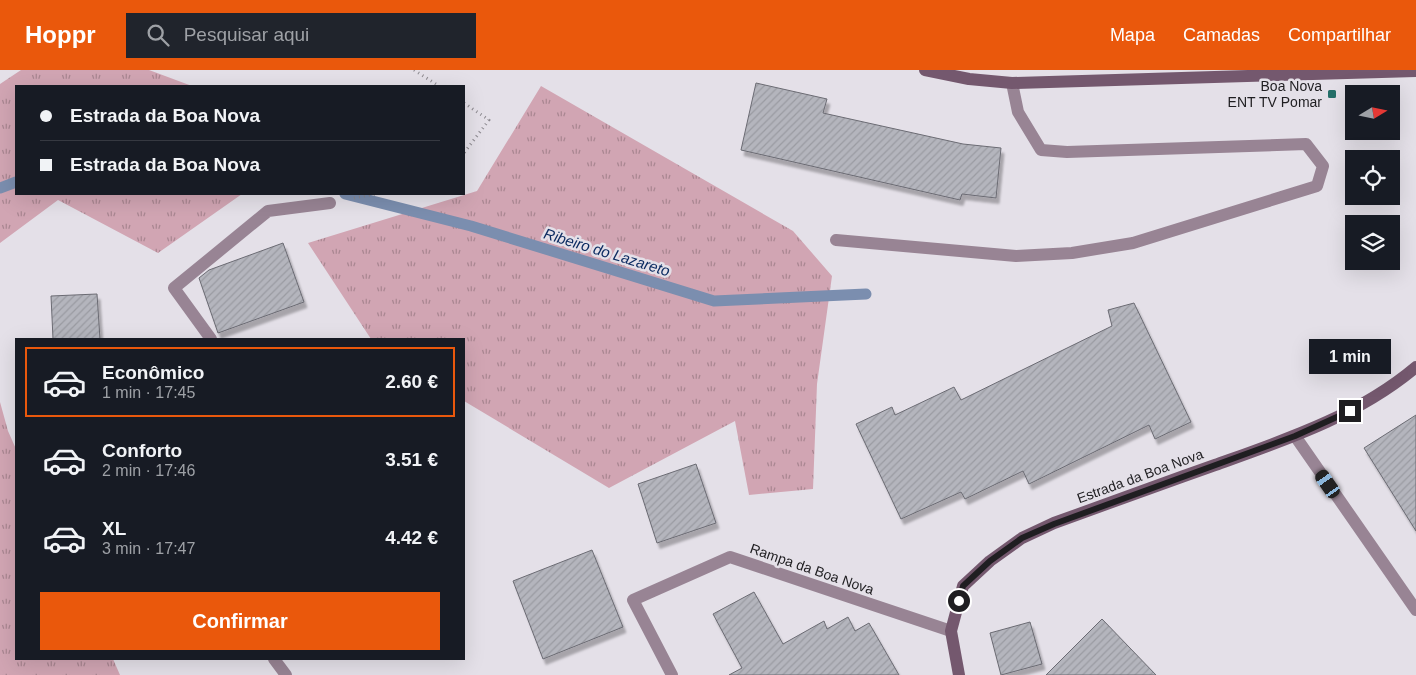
<!DOCTYPE html>
<html lang="pt">
<meta charset="utf-8">
<style>
body{margin:0;font-family:Helvetica,sans-serif;background:#20242c;color:#f1f3f6;height:100vh;display:flex;flex-direction:column;font-size:19px;white-space:nowrap}
*{box-sizing:border-box;margin:0}
p{font-size:16px;color:#9ea1a6}
.icon{flex:none;width:28px;height:28px;fill:none;stroke:currentColor;stroke-width:2;stroke-linecap:round;stroke-linejoin:round}
.map{position:relative;flex:1;overflow:hidden}
.side{position:absolute;left:15px;top:268px;width:450px;height:322px;display:flex;flex-direction:column;background:#171b24;border-radius:0px;box-shadow:0 5px 20px #0002}
.side>*{flex:none}
.guide{position:absolute;left:15px;top:15px;width:450px;height:110px;border-radius:0px;box-shadow:0 5px 20px #0002;display:grid;align-content:center;height:110px;padding:0 25px;background:#171b24}
.needle{width:32px;rotate:80deg}
.controls{position:absolute;left:1345px;top:15px;display:grid;gap:10px}
.controls a{display:grid;place-items:center;width:55px;height:55px;border-radius:0px;background:#171b24;box-shadow:0 5px 20px #0002;font-size:25px}
.end{position:absolute;width:22px;height:22px;margin:-11px;border:6px solid #1f1e21;background:#fff;box-shadow:0 0 0 2px #fff}
.from{border-radius:50%}
.bubble{position:absolute;height:35px;border-radius:0px;background:#171b24;box-shadow:0 5px 20px #0002;font-size:16px;font-weight:800;line-height:35px;text-align:center}
.car{position:absolute;width:15px;height:30px;margin:-15px -8px;border-radius:6px;box-shadow:0 0 4px 1px #0007;background:linear-gradient(#222 24%,#8ab4d8 0 40%,#222 0 76%,#8ab4d8 0 86%,#222 0)}
.guide b{display:flex;align-items:center;gap:18px;height:48px;font-size:19px}
.guide b+b{border-top:1px solid #363941}
.guide i{width:12px;height:12px;background:#f1f3f6}
ul{padding:9px 0 0;list-style:none}
li{display:flex;align-items:center;gap:15px;height:70px;margin:0 10px 8px;padding:0 15px;border:2px solid transparent;border-radius:0px}
li div{flex:1}
li b{display:block;font-size:19px}
li em{font-style:normal;font-weight:800}
li.selected{border-color:#ea580c}
li>.icon{width:45px;height:45px;stroke-width:1.5}
.cta{display:flex;gap:10px;margin-top:auto;padding:10px 25px}
.cta a{flex:1;height:58px;border-radius:0px;background:#ea580c;color:#fff;font-size:20px;font-weight:800;line-height:58px;text-align:center}
header{display:flex;align-items:center;gap:30px;box-sizing:border-box;height:70px;padding:0 25px;background:#ea580c;color:#fff}
header strong{font-size:24px}
nav{display:flex;gap:28px;margin-inline-start:auto;font-size:18px}
.search{width:350px;height:45px;background:#20242c;display:flex;align-items:center;gap:12px;box-sizing:border-box;padding:0 18px;border-radius:0px;color:#9ea1a6;font-size:19px}
.map>svg:first-child{display:block}
</style>
<header>
<strong>Hoppr</strong>
<div class="search"><svg class="icon" aria-label="search" viewBox="0 0 24 24"><circle cx="10" cy="10" r="6"/><path d="M15 15l6 6"/></svg>Pesquisar aqui</div>
<nav><a>Mapa</a><a>Camadas</a><a>Compartilhar</a></nav>
</header>
<div class="map">
<svg width="1416" height="605" viewBox="0 0 1416 605">
<defs>
<pattern id="grass-tufts" width="24" height="20" patternUnits="userSpaceOnUse" patternTransform="scale(1.25)"><rect width="24" height="20" fill="#d1a5b3"/><path d="M3 7l-1-3M5 7V3M7 7l1-3M15 17l-1-3M17 17v-4M19 17l1-3" fill="none" stroke="#a98691"/></pattern>
<pattern id="building-hatch" width="6" height="6" patternUnits="userSpaceOnUse" patternTransform="scale(1.25)"><rect width="6" height="6" fill="#b4b5bd"/><path d="M-1 1l2-2M0 6l6-6M5 7l2-2" fill="none" stroke="#9a9ba2"/></pattern>
<filter id="shadow"><feDropShadow dx="3" dy="5.5" stdDeviation="1" flood-color="#0004"/></filter>
</defs>
<rect width="100%" height="100%" fill="#e4e0e8"/>
<g fill="url(#grass-tufts)">
<path d="M 21,0 L 149,0 L 192,16 L 16,16 L 16,124 L 242,124 L 158,183 L 58,130 L 0,173 L 0,14 Z"/>
<path d="M 541,16 L 793,161 L 832,206 L 817,314 L 813,419 L 749,425 L 735,351 L 609,418 L 464,331 L 464,269 L 371,269 L 308,173 L 477,121 Z"/>
<path d="M 0,332 L 8,361 L 16,379 L 16,589 L 113,589 L 120,605 L 0,605 Z"/>
</g>
<g fill="none" stroke-linecap="round" stroke-linejoin="round">
<g stroke="#7b8eaf" stroke-width="11">
<path d="M 0,118 L 16,112"/>
<path d="M 345,124 L 471,156 L 714,231 L 866,224"/>
</g>
</g>
<g fill="url(#building-hatch)" stroke="#6b6b73" filter="url(#shadow)">
<path d="M 756,13 L 827,29 L 823,43 L 963,74 L 1001,78 L 996,128 L 962,124 L 960,130 L 741,80 Z"/>
<path d="M 283,173 L 304,232 L 218,263 L 199,208 L 209,200 Z"/>
<path d="M 97,224 L 100,269 L 53,269 L 51,226 Z"/>
<path d="M 1134,233 L 1191,352 L 1155,369 L 1149,355 L 1029,414 L 1023,401 L 965,429 L 961,422 L 901,449 L 856,354 L 892,337 L 895,345 L 954,317 L 961,330 L 1112,256 L 1108,240 Z"/>
<path d="M 1416,345 L 1416,461 L 1364,378 Z"/>
<path d="M 696,394 L 716,453 L 657,473 L 638,414 Z"/>
<path d="M 592,480 L 623,557 L 543,589 L 513,511 Z"/>
<path d="M 754,522 L 783,574 L 824,551 L 827,559 L 848,547 L 855,561 L 869,553 L 899,605 L 729,605 L 742,598 L 713,544 Z"/>
<path d="M 1102,549 L 1156,605 L 1046,605 Z"/>
<path d="M 1030,552 L 1042,594 L 1001,605 L 990,563 Z"/>
</g>
<g fill="none" stroke-linecap="round" stroke-linejoin="round">
<g stroke="#8c898f" stroke-width="3" stroke-dasharray="1 4" stroke-linecap="butt">
<path d="M 414,0 L 439,16"/>
<path d="M 464,33 L 489,50 L 464,83"/>
<path d="M 354,128 L 375,124"/>
</g>
<path stroke="#988494" stroke-width="12" d="M 1295,366 L 1416,540"/>
<g stroke="#988494" stroke-width="12">
<path d="M 836,170 L 1016,186 L 1072,183 L 1133,173 L 1317,116 L 1323,96 L 1306,74 L 1067,82 L 1041,80 L 1018,42 L 1012,13"/>
<path d="M 211,269 L 174,218 L 268,141 L 330,133"/>
<path d="M 274,589 L 286,605"/>
<path d="M 672,605 L 633,530 L 730,487 L 951,561"/>
</g>
<g stroke="#74586e" stroke-width="12">
<path d="M 925,0 L 969,9 L 1012,13 L 1416,1"/>
<path d="M 959,605 L 951,561 L 963,516 L 990,491 L 1022,468 L 1054,453 C 1107,434 1161,414 1215,395 C 1285,370 1358,346 1416,297"/>
</g>
</g>
<g fill="none" stroke-linecap="round" stroke-linejoin="round">
<path stroke="#1f1e21" stroke-width="6" d="M 959,531 L 963,516 L 990,491 L 1022,468 L 1054,454 L 1295,366 L 1350,341"/>
</g>
<rect fill="#256f69" stroke="#e4e0e8" stroke-width="2" x="1327" y="19" width="10" height="10" rx="2.5"/>
<g text-anchor="middle" dominant-baseline="central" stroke-width="5" stroke-linejoin="round" paint-order="stroke">
<g font-size="14" fill="#1f1e21" stroke="#e4e0e8" text-anchor="end">
<text x="1322" y="16">Boa Nova<tspan x="1322" dy="16">ENT TV Pomar</tspan></text>
</g>
<g font-size="14" fill="#1f1e21" stroke="#e4e0e8">
<text transform="translate(1140 406) rotate(-20)">Estrada da Boa Nova</text>
<text transform="translate(812 499) rotate(19)">Rampa da Boa Nova</text>
</g>
<g font-size="15" font-style="italic" fill="#0c2b61" stroke="#e4e0e8">
<text transform="translate(607 182) rotate(17)">Ribeiro do Lazareto</text>
</g>
</g>
</svg>
<div class="controls">
<a><svg class="needle" viewBox="-14 -14 28 28"><path d="M0-13l5 13h-10z" fill="#e53935"/><path d="M0 13l5-13h-10z" fill="#9ea1a6"/></svg></a>
<a><svg class="icon" aria-label="locate" viewBox="0 0 24 24"><circle cx="12" cy="12" r="6"/><path d="M12 2v4M12 18v4M2 12h4M18 12h4"/></svg></a>
<a><svg class="icon" aria-label="layers" viewBox="0 0 24 24"><path d="M12 4l9 5-9 5-9-5zM3 14l9 5 9-5"/></svg></a>
</div>
<i class="end from" style="left:959px;top:531px"></i>
<i class="end" style="left:1350px;top:341px"></i>
<div class="bubble" style="left:1309px;top:269px;width:82px">1 min</div>
<i class="car" style="left:1328px;top:414px;rotate:325deg"></i>
<div class="guide">
<b><i class="from"></i>Estrada da Boa Nova</b>
<b><i></i>Estrada da Boa Nova</b>
</div>
<section class="side">
<ul>
<li class="selected"><svg class="icon" aria-label="car" viewBox="0 0 24 24"><path d="M5 17H2v-5l4-1 3-4h7l3 4 3 1v5h-3M9 17h6M6 11h13"/><circle cx="7" cy="17" r="2"/><circle cx="17" cy="17" r="2"/></svg><div><b>Econômico</b><p>1 min · 17:45</p></div><em>2.60 €</em></li>
<li><svg class="icon" aria-label="car" viewBox="0 0 24 24"><path d="M5 17H2v-5l4-1 3-4h7l3 4 3 1v5h-3M9 17h6M6 11h13"/><circle cx="7" cy="17" r="2"/><circle cx="17" cy="17" r="2"/></svg><div><b>Conforto</b><p>2 min · 17:46</p></div><em>3.51 €</em></li>
<li><svg class="icon" aria-label="car" viewBox="0 0 24 24"><path d="M5 17H2v-5l4-1 3-4h7l3 4 3 1v5h-3M9 17h6M6 11h13"/><circle cx="7" cy="17" r="2"/><circle cx="17" cy="17" r="2"/></svg><div><b>XL</b><p>3 min · 17:47</p></div><em>4.42 €</em></li>
</ul>
<div class="cta"><a>Confirmar</a></div>
</section>
</div>
